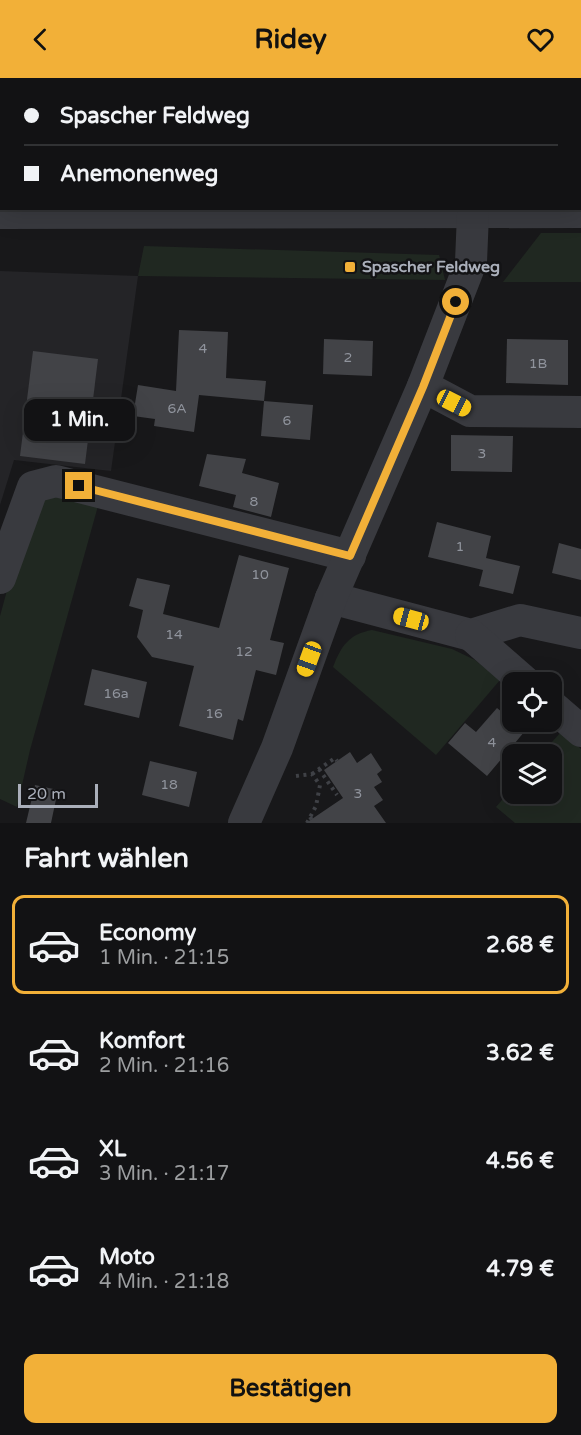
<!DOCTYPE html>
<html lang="de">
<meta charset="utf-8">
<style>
body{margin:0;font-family:"Varela Round",sans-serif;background:#1b1b1d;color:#f1f3f6;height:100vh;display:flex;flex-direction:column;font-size:22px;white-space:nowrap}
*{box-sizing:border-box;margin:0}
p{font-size:20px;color:#9c9ea0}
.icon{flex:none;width:33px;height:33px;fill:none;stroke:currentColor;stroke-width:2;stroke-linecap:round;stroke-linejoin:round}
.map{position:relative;height:745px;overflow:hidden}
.sheet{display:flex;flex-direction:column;background:#121214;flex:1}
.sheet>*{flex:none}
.top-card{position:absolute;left:0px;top:0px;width:582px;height:132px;box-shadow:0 6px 24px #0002,0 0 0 2px #313234;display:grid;align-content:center;height:132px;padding:0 24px;background:#121214}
.tools{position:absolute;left:502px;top:594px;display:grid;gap:12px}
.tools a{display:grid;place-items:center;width:60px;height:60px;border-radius:12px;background:#121214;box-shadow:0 6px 24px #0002,0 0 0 2px #313234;font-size:30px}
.scale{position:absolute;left:18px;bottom:15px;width:80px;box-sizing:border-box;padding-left:6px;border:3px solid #aaafba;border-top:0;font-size:16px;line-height:21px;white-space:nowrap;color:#aaafba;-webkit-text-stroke:4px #131315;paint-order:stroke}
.end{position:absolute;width:27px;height:27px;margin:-14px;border:8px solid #f2b038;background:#111;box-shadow:0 0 0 3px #111}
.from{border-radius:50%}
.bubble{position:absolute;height:42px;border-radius:12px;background:#121214;box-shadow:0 6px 24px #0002,0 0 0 2px #313234;font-size:20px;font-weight:700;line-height:42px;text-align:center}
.car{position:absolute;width:18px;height:36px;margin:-18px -9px;border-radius:8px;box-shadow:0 0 4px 2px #0007;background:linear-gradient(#f5c518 24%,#345 0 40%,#f5c518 0 76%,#345 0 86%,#f5c518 0)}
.top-card b{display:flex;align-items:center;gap:21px;height:57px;font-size:22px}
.top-card b+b{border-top:2px solid #313234}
.top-card i{width:15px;height:15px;background:#f1f3f6}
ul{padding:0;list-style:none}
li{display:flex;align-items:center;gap:18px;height:99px;margin:0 12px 9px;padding:0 12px;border:3px solid transparent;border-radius:12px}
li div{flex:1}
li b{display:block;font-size:22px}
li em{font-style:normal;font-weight:700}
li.on{border-color:#f2b038}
li>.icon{width:54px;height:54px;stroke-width:1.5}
h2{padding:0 24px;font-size:27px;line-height:72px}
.cta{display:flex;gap:12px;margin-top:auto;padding:12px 24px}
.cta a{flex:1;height:69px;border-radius:12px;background:#f2b038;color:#111;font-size:24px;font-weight:700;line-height:69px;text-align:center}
header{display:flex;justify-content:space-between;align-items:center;height:78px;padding:0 24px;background:#f2b038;color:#111;font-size:27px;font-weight:700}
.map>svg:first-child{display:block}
</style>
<header><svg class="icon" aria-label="back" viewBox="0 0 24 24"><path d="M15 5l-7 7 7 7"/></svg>Ridey<svg class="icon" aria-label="heart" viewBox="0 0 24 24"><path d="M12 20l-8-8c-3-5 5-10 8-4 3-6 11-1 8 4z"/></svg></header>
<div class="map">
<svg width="581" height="745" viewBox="0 0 581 745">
<rect width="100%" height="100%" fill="#18181a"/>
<g fill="#242427">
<path d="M 0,0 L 167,0 L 2,2 L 0,108 Z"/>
<path d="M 0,193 L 138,198 L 111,393 L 14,382 L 0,427 Z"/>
</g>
<g fill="#202821">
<path d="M 541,155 L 581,155 L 581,204 L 503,204 Z"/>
<path d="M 144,168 L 439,177 L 445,202 L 138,198 Z"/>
<path d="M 34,414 L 98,428 L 30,672 L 17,729 L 0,721 L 0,538 Z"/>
<path d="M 372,552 L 452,571 L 475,582 L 500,602 L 436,677 L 333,589 C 341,568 349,556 372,552 Z"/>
<path d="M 561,654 L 581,671 L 581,745 L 515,745 L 496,729 L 513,709 L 513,716 L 552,716 L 552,676 L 541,676 Z"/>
</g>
<g fill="#424347">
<path d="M 179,252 L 228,254 L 226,300 L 266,303 L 264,323 L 199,317 L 194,354 L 154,348 L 155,341 L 133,338 L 138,307 L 176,313 Z"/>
<path d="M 324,261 L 373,263 L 372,298 L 323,296 Z"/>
<path d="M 507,261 L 568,262 L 568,307 L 506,305 Z"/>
<path d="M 33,273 L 98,281 L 85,386 L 20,378 Z"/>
<path d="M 264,323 L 313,327 L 310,362 L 261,358 Z"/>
<path d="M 451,357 L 513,358 L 512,394 L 451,393 Z"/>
<path d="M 207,376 L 246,381 L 242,395 L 279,405 L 271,439 L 233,429 L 236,417 L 199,408 Z"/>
<path d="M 437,444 L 491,458 L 486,480 L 520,488 L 513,516 L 479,508 L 483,492 L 428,479 Z"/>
<path d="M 559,465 L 581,471 L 581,502 L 552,495 Z"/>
<path d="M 239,477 L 289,490 L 270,562 L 284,565 L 276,597 L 256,592 L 243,643 L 238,641 L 233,662 L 179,648 L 194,588 L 152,579 L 137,559 L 143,532 L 129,528 L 137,500 L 170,507 L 163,536 L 219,550 Z"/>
<path d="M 92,591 L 147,604 L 139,640 L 84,627 Z"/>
<path d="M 497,630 L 525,653 L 487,698 L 448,665 L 465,645 L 476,654 Z"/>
<path d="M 350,674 L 357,685 L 371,675 L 382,692 L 377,696 L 382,704 L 374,709 L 383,722 L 374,728 L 386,745 L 306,745 L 343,720 L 324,692 Z"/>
<path d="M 150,683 L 197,694 L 189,729 L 142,717 Z"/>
<path d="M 35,707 L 58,712 L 51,745 L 26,745 Z"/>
</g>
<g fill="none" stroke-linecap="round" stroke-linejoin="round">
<g stroke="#3f4146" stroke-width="4" stroke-dasharray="3 4.5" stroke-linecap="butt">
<path d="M 580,90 L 581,90"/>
<path d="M 319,691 L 337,717"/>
<path d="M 312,696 L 335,680 L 337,683"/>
<path d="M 296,698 L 312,696 L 320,707 L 316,728 L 307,745"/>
<path d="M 310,739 L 314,745"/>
</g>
<g stroke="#393a3f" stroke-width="32">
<path d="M 453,2 L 453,0"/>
<path d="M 0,135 L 581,134"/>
<path d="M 423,308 L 470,333 L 581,334"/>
<path d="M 0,500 L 33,409 L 56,403 L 350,478"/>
<path d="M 331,520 L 471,557 L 520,542 L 581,555"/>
<path d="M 471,557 L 525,604"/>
<path d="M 552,628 L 581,653"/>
<path d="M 244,745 L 277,670 L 331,520 L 423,308 L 471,184 L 473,136"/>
</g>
</g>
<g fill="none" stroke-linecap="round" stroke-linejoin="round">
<path stroke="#f2b038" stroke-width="8" d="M 79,408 L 350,478 L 423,309 L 456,224"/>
</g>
<rect fill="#f2b038" stroke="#131315" stroke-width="2" x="344" y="183" width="12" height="12" rx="3"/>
<g text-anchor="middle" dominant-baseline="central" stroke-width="5" stroke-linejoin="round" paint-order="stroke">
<g font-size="14" fill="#90949d">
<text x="203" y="270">4</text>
<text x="348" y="279">2</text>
<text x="538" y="285">1B</text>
<text x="177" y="330">6A</text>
<text x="287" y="342">6</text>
<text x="482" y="375">3</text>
<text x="254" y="423">8</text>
<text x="460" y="468">1</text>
<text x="260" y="496">10</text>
<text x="174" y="556">14</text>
<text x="244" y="573">12</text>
<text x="116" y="615">16a</text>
<text x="214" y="635">16</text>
<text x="492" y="664">4</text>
<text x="169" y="706">18</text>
<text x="358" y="715">3</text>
</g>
<g font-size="16" font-weight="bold" fill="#aaafba" stroke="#131315" text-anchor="start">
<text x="362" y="189">Spascher Feldweg</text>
</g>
</g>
</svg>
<div class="tools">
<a><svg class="icon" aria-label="locate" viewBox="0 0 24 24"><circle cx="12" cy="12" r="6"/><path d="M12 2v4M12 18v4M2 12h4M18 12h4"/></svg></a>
<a><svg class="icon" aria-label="layers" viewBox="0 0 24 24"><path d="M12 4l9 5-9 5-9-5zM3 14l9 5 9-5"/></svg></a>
</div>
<div class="scale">20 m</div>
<i class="end from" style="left:456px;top:224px"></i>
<i class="end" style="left:79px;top:408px"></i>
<div class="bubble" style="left:24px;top:321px;width:111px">1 Min.</div>
<i class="car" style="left:454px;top:325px;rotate:117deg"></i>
<i class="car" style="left:411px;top:541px;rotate:285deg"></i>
<i class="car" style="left:309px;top:581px;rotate:200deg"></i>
<div class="top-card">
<b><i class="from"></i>Spascher Feldweg</b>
<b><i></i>Anemonenweg</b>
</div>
</div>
<section class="sheet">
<h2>Fahrt wählen</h2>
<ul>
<li class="on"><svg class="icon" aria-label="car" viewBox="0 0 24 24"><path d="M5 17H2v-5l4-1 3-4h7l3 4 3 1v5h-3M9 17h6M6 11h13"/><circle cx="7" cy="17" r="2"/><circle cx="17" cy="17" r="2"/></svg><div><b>Economy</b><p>1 Min. · 21:15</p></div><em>2.68 €</em></li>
<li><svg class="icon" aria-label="car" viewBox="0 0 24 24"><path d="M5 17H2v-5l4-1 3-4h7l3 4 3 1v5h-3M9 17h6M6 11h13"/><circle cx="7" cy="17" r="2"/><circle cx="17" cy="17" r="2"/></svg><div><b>Komfort</b><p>2 Min. · 21:16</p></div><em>3.62 €</em></li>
<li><svg class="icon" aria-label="car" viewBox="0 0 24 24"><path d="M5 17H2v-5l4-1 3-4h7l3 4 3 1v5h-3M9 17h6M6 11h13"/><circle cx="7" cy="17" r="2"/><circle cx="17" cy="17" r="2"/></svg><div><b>XL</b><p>3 Min. · 21:17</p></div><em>4.56 €</em></li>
<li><svg class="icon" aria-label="car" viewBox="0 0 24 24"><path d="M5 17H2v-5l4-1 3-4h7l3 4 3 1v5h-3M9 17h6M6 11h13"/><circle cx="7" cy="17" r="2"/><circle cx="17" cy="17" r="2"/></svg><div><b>Moto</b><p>4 Min. · 21:18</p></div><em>4.79 €</em></li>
</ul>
<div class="cta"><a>Bestätigen</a></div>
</section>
